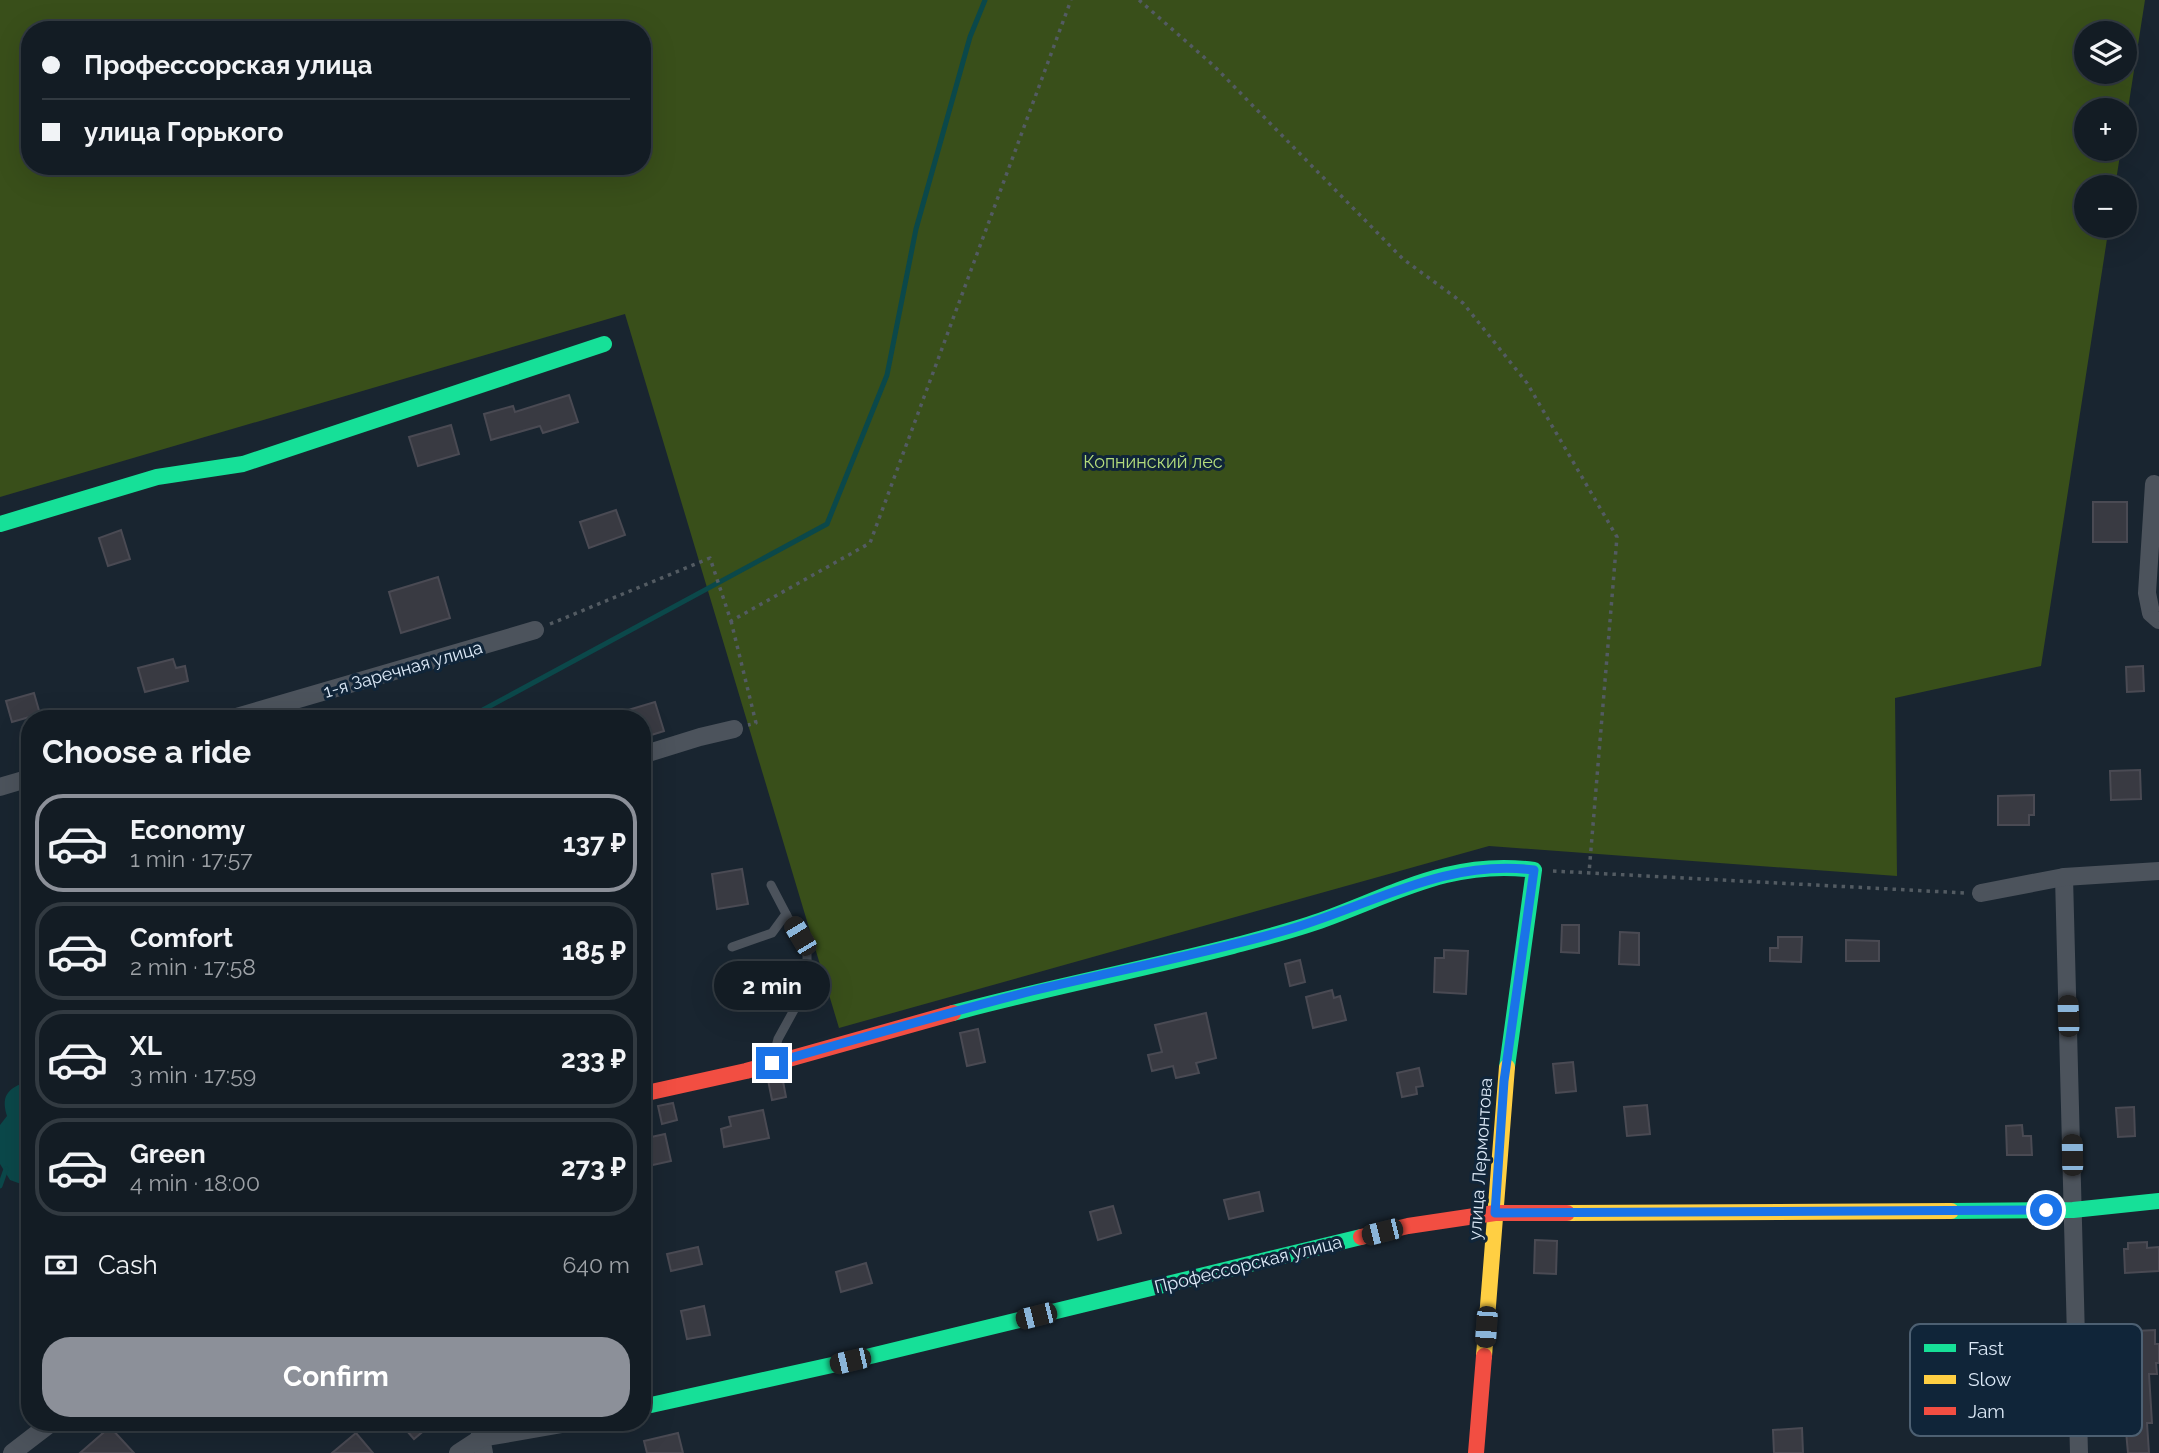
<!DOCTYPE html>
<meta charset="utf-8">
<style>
body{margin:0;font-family:Raleway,sans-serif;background:#202931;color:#f1f3f6;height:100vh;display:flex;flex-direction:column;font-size:26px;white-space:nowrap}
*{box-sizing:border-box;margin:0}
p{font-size:23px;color:#9da1a6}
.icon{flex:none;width:38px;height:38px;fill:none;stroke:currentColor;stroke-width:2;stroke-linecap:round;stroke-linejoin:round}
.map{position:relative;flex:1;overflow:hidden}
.drawer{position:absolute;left:21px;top:710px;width:630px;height:721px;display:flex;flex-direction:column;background:#131c24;border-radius:28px;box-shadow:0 7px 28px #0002,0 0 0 2px #323a41}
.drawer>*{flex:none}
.guide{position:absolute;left:21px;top:21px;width:630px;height:154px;border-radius:28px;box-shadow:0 7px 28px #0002,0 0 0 2px #323a41;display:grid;align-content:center;height:154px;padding:0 21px;background:#131c24}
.buttons{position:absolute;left:2074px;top:21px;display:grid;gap:14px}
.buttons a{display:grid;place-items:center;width:63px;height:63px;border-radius:50%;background:#131c24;box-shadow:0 7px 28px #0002,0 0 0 2px #323a41;font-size:35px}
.end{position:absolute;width:32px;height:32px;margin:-16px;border:9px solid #1a73e8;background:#fff;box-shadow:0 0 0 4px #fff}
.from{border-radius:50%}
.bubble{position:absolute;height:49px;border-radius:24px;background:#131c24;box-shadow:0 7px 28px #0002,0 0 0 2px #323a41;font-size:23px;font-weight:700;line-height:49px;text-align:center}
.car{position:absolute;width:21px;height:42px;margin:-21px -10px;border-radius:9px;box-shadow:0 0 5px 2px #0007;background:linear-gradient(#222 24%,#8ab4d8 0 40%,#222 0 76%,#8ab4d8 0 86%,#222 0)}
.guide b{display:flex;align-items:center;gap:24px;height:66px;font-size:26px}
.guide b+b{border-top:2px solid #323a41}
.guide i{width:18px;height:18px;background:#f1f3f6}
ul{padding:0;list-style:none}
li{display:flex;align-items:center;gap:21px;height:98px;margin:0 14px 10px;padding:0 7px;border:4px solid #323a41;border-radius:28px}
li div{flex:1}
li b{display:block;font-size:26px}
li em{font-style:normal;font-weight:700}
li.active{border-color:#8c9099}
li>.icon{width:63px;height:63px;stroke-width:1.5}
h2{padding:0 21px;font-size:32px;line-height:84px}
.pay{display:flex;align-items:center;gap:18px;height:77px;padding:0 21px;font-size:26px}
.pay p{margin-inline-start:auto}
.action{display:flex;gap:14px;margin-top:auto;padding:14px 21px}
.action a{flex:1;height:80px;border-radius:28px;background:#8c9099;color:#fff;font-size:28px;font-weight:700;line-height:80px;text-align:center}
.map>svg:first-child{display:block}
</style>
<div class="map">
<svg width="2159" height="1453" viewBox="0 0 2159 1453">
<rect width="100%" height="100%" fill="#192530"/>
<path fill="#394f1a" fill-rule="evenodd" d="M 0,0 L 2145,0 L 2125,128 L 2124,110 L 2086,110 L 2086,149 L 2121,149 L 2115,187 L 2086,187 L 2086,226 L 2109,226 L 2041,666 L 1895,698 L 1897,876 L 1489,846 L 839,1028 L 625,314 L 0,497 ZM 30,30 L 642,30 L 642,166 L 30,166 ZM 2086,33 L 2124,33 L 2124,72 L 2086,72 Z"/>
<path fill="#0b484a" d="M 30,1080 L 30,1174 L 26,1182 L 21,1184 L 10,1180 L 0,1164 L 0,1125 L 7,1116 C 0,1093 10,1088 30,1080 Z"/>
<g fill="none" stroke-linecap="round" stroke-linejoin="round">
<g stroke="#0b484a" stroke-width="5">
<path d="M 466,719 L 827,524 L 887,375 L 916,229 L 970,37 L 985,0"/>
<path d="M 0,1186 L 6,1169"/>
</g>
</g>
<g fill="#393a42" stroke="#4a4a53" stroke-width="2">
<path d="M 569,395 L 578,422 L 543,433 L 540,426 L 491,440 L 484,414 L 513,406 L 515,412 Z"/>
<path d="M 451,425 L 459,454 L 418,466 L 409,437 Z"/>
<rect x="2093" y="502" width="34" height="40"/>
<path d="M 616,510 L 625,535 L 589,548 L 580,522 Z"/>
<path d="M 121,530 L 130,559 L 108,566 L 99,538 Z"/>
<path d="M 438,577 L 450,618 L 401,633 L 389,592 Z"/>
<path d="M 173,659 L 176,668 L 185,666 L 188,681 L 145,692 L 138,668 Z"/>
<path d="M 2143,666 L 2144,691 L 2127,692 L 2126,667 Z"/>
<path d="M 34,693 L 40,714 L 12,722 L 6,701 Z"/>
<path d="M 655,702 L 664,731 L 642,738 L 642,719 L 609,719 L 608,716 Z"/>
<path d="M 2140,770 L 2141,799 L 2111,800 L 2110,771 Z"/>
<path d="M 2034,795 L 2034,815 L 2029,815 L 2029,825 L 1998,825 L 1998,796 Z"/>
<path d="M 742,869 L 748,904 L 717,909 L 712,874 Z"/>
<path d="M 1562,925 L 1579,925 L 1579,953 L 1561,952 Z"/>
<path d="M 1620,932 L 1639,933 L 1639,965 L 1619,964 Z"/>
<path d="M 1778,937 L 1802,937 L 1801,962 L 1770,961 L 1770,948 L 1778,948 Z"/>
<path d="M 1846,940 L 1879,941 L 1879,961 L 1846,961 Z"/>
<path d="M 1444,950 L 1468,951 L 1466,994 L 1434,992 L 1435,958 L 1444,958 Z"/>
<path d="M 1300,960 L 1305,982 L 1290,986 L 1285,964 Z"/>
<path d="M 1332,990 L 1334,998 L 1340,996 L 1346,1020 L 1313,1028 L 1306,997 Z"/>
<path d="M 1206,1013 L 1216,1058 L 1196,1063 L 1199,1073 L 1176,1078 L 1173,1066 L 1152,1071 L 1148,1055 L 1162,1052 L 1155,1025 Z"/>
<path d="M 978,1029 L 985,1062 L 967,1066 L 960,1033 Z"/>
<path d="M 1573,1062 L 1576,1091 L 1556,1093 L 1553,1064 Z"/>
<path d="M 1419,1068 L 1423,1086 L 1416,1087 L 1417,1094 L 1402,1097 L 1397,1073 Z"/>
<path d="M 782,1076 L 786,1097 L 772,1100 L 768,1080 Z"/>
<path d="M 673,1103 L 677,1120 L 662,1124 L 658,1106 Z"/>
<path d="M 1647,1105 L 1650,1134 L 1627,1136 L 1624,1107 Z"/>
<path d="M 2134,1107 L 2135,1136 L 2118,1137 L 2116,1108 Z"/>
<path d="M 763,1110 L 769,1138 L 724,1147 L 721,1129 L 731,1126 L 729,1117 Z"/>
<path d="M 2022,1125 L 2023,1136 L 2031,1136 L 2032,1155 L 2007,1155 L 2006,1126 Z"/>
<path d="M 665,1134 L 671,1161 L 648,1166 L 642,1139 Z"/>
<path d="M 1259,1192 L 1263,1211 L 1229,1219 L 1224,1200 Z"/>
<path d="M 1113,1206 L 1121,1233 L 1098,1240 L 1090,1212 Z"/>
<path d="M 1535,1240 L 1557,1241 L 1556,1274 L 1534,1273 Z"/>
<path d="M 2147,1242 L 2147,1248 L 2159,1247 L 2159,1271 L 2125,1273 L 2124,1249 L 2128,1249 L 2128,1243 Z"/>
<path d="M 698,1247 L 702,1264 L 671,1271 L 667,1254 Z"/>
<path d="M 866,1263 L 872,1283 L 841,1292 L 836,1272 Z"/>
<path d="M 704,1306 L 710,1335 L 687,1339 L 681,1311 Z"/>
<path d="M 2155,1330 L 2155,1344 L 2159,1344 L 2159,1363 L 2156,1363 L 2157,1374 L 2149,1374 L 2152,1423 L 2147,1423 L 2149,1453 L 2128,1453 L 2124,1409 L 2097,1409 L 2096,1382 L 2134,1381 L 2132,1344 L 2136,1344 L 2135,1331 Z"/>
<path d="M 400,1423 L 433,1423 L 414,1439 Z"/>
<path d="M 110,1427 L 134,1453 L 80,1453 Z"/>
<path d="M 1802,1428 L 1803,1453 L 1774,1453 L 1773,1430 Z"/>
<path d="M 356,1433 L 373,1453 L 332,1453 Z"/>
<path d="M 678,1433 L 683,1453 L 647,1453 L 644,1441 Z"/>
</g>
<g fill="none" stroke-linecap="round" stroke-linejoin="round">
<g stroke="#535b62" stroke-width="3.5" stroke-dasharray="3.5 5" stroke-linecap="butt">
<path d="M 1139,0 L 1214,66 L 1403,259 L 1463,303 L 1527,383 L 1617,537 L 1589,873"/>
<path d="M 731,621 L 756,723 L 748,725"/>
<path d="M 550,624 L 710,558 L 731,621 L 870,543 L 1071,0"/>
<path d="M 1553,871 L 1965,893"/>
</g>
<g stroke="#4c535c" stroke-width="9">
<path d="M 771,885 L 807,954 L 807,975 L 800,999 L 778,1039 L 772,1062"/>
<path d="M 732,947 L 772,933 L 786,914"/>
</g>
<g stroke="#4c535c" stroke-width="18">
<path d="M 2154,484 L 2147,593 L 2151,613 L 2159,620"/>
<path d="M 230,719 L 535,630"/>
<path d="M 642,755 L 700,737 L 734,729"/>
<path d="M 0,787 L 30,778"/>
<path d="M 2064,877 L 2079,1453"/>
<path d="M 1981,893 L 2064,877 L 2159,871"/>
<path d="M 478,1423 L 484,1453"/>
<path d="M 12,1453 L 51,1423"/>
<path d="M 458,1453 L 481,1438 L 568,1423"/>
</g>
<g stroke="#16e098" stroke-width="16">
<path d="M 0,524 L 157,477 L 243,464 L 604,344"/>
<path d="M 953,1013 C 1046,988 1140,970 1233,946 C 1263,938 1295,930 1325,919 C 1396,893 1454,859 1534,870 L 1507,1067"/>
<path d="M 1951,1211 L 2073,1210 L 2159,1201"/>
<path d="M 642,1407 L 850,1361 L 1361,1237"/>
</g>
<g stroke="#ffcf43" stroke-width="16">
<path d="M 1567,1213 L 1951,1211"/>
<path d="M 1484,1356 L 1507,1067"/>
</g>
<g stroke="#f24e42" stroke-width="16">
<path d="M 642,1094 L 746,1071 L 953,1013"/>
<path d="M 1361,1237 L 1408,1226 L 1495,1213 L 1567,1213"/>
<path d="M 1476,1453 L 1484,1356"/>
</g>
</g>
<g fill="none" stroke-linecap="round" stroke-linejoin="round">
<path stroke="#1a73e8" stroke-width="9" d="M 772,1063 C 859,1039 945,1013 1032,991 C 1115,971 1198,955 1280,932 C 1365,909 1442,858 1534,870 L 1504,1081 L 1495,1213 L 2046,1210"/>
</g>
<g text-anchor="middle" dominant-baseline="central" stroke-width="6" stroke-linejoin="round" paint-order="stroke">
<g font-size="18" fill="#b4dc7c" stroke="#102539">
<text x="1153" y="461">Копнинский лес</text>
</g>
<g font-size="18" fill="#dce9f7" stroke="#102539">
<text transform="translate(403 669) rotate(-16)">1-я Заречная улица</text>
<text transform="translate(1480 1159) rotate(-86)">улица Лермонтова</text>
<text transform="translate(1248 1264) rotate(-14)">Профессорская улица</text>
</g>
</g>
<rect x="1910" y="1324" width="232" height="112" rx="10" fill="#102539" stroke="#4d6072" stroke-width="2"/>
<rect x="1924" y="1344" width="32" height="8" fill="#16e098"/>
<rect x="1924" y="1375" width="32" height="9" fill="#ffcf43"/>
<rect x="1924" y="1407" width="32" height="8" fill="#f24e42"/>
<g font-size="19" fill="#dce9f7">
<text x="1968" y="1355">Fast</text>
<text x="1968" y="1386">Slow</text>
<text x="1968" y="1418">Jam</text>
</g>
</svg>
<div class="buttons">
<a><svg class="icon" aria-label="layers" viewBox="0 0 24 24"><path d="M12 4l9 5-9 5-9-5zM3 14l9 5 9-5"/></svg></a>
<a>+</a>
<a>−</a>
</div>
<i class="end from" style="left:2046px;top:1210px"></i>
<i class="end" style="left:772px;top:1063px"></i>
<div class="bubble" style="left:714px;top:961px;width:116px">2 min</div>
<i class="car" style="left:800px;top:936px;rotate:329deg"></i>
<i class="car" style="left:2068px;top:1016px;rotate:358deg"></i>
<i class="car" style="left:2072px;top:1155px;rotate:359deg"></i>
<i class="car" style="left:1382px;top:1232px;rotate:256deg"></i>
<i class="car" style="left:1036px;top:1316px;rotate:256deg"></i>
<i class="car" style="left:1486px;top:1327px;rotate:184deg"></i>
<i class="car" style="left:850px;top:1361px;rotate:257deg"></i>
<div class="guide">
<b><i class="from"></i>Профессорская улица</b>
<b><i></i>улица Горького</b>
</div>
<section class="drawer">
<h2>Choose a ride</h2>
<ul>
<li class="active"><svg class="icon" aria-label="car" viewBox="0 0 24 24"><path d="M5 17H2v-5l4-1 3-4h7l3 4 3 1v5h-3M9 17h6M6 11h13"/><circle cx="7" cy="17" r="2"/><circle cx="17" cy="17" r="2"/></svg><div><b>Economy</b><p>1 min · 17:57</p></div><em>137 ₽</em></li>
<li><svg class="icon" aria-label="car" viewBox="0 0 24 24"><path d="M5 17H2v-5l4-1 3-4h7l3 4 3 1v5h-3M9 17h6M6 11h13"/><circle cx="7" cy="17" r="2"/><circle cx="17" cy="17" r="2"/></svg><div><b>Comfort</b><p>2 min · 17:58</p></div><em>185 ₽</em></li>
<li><svg class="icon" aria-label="car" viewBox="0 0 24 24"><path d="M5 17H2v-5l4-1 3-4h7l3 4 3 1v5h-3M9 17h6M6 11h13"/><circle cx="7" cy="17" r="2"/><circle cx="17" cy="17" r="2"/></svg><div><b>XL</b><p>3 min · 17:59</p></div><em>233 ₽</em></li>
<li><svg class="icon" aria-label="car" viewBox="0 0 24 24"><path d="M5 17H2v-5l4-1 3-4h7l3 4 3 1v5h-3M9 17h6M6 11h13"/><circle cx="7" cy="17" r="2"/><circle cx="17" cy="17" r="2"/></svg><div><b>Green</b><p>4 min · 18:00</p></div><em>273 ₽</em></li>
</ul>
<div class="pay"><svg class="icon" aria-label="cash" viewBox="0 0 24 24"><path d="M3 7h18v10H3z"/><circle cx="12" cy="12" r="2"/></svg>Cash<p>640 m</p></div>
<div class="action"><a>Confirm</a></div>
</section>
</div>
